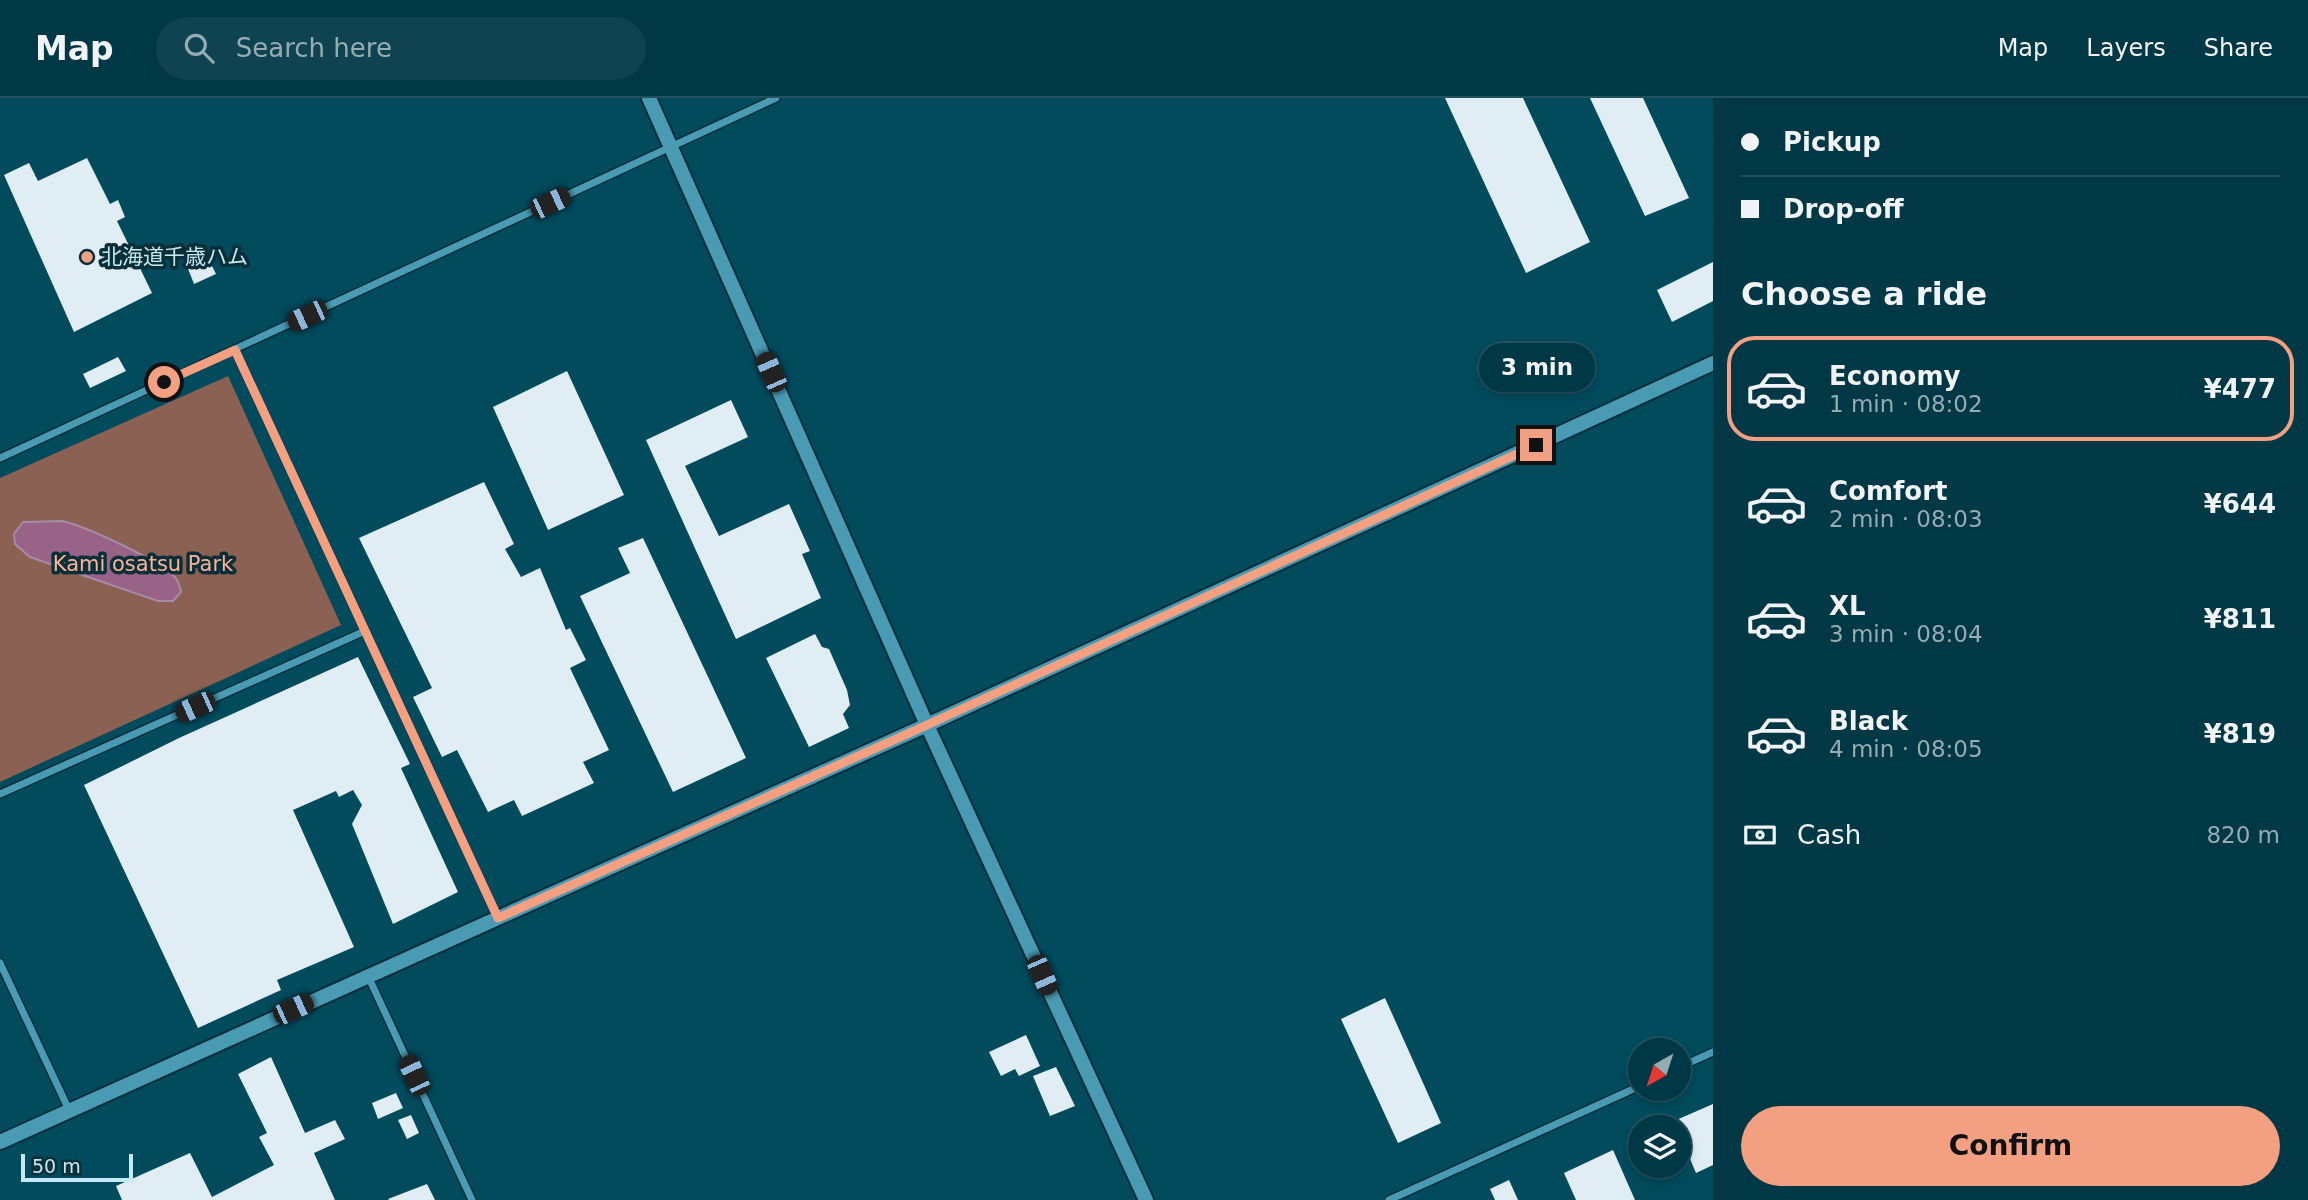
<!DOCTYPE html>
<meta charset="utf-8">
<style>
body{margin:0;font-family:"DejaVu Sans","Noto Sans JP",sans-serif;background:#0f4351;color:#f1f3f6;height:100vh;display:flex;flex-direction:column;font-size:26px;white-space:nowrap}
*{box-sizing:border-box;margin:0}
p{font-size:23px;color:#96acb3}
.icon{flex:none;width:38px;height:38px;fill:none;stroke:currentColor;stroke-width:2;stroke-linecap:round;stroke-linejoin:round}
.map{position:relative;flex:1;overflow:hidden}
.details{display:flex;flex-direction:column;background:#013846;width:595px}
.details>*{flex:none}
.top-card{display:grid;align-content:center;height:154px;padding:0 28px;background:#013846}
.needle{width:46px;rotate:219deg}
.fabs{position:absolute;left:1628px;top:940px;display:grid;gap:14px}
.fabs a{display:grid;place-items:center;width:63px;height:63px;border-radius:50%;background:#013846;box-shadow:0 4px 10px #0003,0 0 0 2px #23525f;font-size:35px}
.scale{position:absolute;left:21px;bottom:18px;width:112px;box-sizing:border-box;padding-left:7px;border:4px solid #c3e9f5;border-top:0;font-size:19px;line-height:24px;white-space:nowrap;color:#c3e9f5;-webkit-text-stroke:5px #0b2f38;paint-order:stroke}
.end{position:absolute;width:32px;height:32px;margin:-16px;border:9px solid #f39f82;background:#111;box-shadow:0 0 0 4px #111}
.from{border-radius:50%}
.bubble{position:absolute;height:49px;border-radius:24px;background:#013846;box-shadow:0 4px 10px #0003,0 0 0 2px #23525f;font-size:23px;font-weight:800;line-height:49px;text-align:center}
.car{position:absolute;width:21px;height:42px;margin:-21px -10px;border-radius:9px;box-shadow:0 0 5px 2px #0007;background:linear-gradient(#222 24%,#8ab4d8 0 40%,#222 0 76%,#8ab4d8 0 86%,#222 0)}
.top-card b{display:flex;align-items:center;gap:24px;height:66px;font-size:26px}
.top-card b+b{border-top:2px solid #23525f}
.top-card i{width:18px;height:18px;background:#f1f3f6}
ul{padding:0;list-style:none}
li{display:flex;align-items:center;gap:21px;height:105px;margin:0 14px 10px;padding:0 14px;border:4px solid transparent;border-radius:28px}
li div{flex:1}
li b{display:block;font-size:26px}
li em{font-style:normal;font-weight:800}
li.on{border-color:#f39f82}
li>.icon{width:63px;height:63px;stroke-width:1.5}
h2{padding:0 28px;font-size:32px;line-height:84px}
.pay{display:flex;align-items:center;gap:18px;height:77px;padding:0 28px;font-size:26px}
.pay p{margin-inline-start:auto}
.button{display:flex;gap:14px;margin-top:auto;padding:14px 28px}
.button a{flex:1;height:80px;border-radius:42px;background:#f39f82;color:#111;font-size:28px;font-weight:800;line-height:80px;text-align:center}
header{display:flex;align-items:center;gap:42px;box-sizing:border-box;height:98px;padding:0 35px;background:#013846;border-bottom:2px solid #23525f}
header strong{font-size:33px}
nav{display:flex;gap:38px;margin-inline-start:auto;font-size:24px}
.search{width:490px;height:63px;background:#0f4351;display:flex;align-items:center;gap:18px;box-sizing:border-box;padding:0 24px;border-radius:38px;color:#96acb3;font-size:26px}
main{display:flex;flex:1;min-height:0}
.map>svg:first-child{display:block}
</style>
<header>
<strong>Map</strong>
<div class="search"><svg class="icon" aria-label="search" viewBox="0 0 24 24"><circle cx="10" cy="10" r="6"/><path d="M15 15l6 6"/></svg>Search here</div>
<nav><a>Map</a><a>Layers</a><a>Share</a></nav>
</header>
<main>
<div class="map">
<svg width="1713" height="1102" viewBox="0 0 1713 1102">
<rect width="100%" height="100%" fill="#014b5d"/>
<path fill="#8a6152" d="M 228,278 L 341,527 L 0,684 L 0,380 Z"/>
<path fill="#986387" stroke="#a58ba8" stroke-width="2" d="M 63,423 C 89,430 155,460 175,479 C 178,483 180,489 181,494 L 173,503 L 158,503 L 30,459 L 15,446 L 14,436 L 23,424 Z"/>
<g fill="#e1edf5">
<path d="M 1445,0 L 1523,0 L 1590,144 L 1526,175 Z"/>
<path d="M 1590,0 L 1643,0 L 1689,100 L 1645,118 Z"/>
<path d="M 87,60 L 110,106 L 118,102 L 125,119 L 117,123 L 152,195 L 74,234 L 4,77 L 29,65 L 38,83 Z"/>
<path d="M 200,157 L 202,163 L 208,160 L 216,176 L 194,186 L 185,163 Z"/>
<path d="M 1713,164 L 1713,203 L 1672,224 L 1657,192 Z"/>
<path d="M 118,259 L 126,273 L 90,290 L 83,276 Z"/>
<path d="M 567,273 L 624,397 L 548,432 L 493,309 Z"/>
<path d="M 731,302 L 748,339 L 685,368 L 719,438 L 789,406 L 810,453 L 802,456 L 821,500 L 736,541 L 646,342 Z"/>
<path d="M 484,384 L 514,446 L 505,451 L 521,479 L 540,470 L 566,532 L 570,530 L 586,562 L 570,570 L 609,652 L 583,664 L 594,685 L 522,718 L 514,702 L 488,714 L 457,652 L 442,659 L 413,599 L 432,590 L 359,440 Z"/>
<path d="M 643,440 L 746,660 L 673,694 L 580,498 L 630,475 L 618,450 Z"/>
<path d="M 815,536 L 822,549 L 829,551 L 847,592 L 850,607 L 843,616 L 849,630 L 809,649 L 766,560 Z"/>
<path d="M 358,559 L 410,666 L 401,670 L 458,794 L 393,826 L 352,726 L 362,707 L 353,692 L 339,699 L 336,693 L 293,712 L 354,849 L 277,882 L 281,892 L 198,930 L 84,687 L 179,640 Z"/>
<path d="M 1385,900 L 1441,1025 L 1398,1045 L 1341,921 Z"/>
<path d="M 1026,937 L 1040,968 L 1019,978 L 1015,971 L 1001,978 L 989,954 Z"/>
<path d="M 271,959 L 305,1035 L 335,1022 L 345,1041 L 314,1055 L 335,1102 L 122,1102 L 116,1088 L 190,1055 L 212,1099 L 274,1067 L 259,1039 L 267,1035 L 238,976 Z"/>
<path d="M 1056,969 L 1075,1008 L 1050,1018 L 1033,978 Z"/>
<path d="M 396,995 L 403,1010 L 378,1021 L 372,1005 Z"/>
<path d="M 1713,1006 L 1713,1067 L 1696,1075 L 1674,1023 Z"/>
<path d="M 411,1017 L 419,1035 L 407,1041 L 398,1022 Z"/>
<path d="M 1613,1052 L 1635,1102 L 1576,1102 L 1564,1075 Z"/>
<path d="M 1509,1082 L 1518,1102 L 1495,1102 L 1490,1091 Z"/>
<path d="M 427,1086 L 435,1102 L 389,1102 L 388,1101 Z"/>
</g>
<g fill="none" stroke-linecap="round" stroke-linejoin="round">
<defs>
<g id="street">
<path d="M 235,252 L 498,820"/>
<path d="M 0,360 L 776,0"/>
<path d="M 0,696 L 365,533"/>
<path d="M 0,865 L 69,1012"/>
<path d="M 368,878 L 472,1102"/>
<path d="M 1678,970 L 1713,954"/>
<path d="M 1389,1102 L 1640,988"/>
</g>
<g id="secondary">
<path d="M 649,0 L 927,627 L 1146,1102"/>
<path d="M 0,1044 L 927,627 L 1713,265"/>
</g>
</defs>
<use href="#street" stroke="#002f3b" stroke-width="10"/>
<use href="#secondary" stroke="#002f3b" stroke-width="18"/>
<use href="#street" stroke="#499ab3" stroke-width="7"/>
<use href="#secondary" stroke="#499ab3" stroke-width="14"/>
</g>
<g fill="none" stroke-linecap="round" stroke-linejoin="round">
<path stroke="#f39f82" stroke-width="9" d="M 164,284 L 235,252 L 498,820 L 927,627 L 1536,347"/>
</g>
<circle fill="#f39f82" stroke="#0b2f38" stroke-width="2.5" cx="87" cy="159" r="7"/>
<g text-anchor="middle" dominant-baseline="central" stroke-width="7" stroke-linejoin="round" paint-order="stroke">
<g font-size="21" fill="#c3e9f5" stroke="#0b2f38" text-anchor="start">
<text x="101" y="159">北海道千歳ハム</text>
</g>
<g font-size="21" fill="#fab29a" stroke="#0b2f38">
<text x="143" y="466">Kami osatsu Park</text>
</g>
</g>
</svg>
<div class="fabs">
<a><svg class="needle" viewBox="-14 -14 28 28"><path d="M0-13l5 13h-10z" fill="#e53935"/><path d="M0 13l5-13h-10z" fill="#96acb3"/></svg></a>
<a><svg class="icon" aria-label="layers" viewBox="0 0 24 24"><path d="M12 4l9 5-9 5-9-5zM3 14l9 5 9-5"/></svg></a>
</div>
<div class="scale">50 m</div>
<i class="end from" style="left:164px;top:284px"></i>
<i class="end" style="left:1536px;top:347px"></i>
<div class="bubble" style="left:1479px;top:245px;width:116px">3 min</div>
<i class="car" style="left:550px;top:105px;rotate:65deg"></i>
<i class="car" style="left:307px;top:218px;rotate:245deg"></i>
<i class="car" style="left:771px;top:274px;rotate:336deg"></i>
<i class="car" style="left:195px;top:609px;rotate:246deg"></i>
<i class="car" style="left:1042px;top:877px;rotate:156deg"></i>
<i class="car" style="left:293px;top:911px;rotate:65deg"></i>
<i class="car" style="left:414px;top:977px;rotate:335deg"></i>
</div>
<section class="details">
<div class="top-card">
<b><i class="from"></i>Pickup</b>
<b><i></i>Drop-off</b>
</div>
<h2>Choose a ride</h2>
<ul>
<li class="on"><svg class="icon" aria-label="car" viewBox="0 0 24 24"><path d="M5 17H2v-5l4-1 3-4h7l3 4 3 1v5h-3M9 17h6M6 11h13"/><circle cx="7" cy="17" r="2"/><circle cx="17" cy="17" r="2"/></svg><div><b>Economy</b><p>1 min · 08:02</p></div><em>¥477</em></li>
<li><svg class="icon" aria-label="car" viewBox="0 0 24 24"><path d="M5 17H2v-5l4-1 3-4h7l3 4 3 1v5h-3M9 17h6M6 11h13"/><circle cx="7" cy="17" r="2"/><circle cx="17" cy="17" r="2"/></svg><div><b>Comfort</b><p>2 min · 08:03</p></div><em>¥644</em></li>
<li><svg class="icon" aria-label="car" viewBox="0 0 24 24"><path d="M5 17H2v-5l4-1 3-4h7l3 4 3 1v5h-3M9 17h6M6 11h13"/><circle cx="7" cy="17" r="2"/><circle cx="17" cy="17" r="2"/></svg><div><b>XL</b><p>3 min · 08:04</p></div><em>¥811</em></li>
<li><svg class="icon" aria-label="car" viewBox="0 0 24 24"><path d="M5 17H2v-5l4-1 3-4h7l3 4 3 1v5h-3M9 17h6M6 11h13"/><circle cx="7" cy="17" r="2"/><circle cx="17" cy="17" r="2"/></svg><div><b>Black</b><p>4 min · 08:05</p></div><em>¥819</em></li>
</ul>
<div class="pay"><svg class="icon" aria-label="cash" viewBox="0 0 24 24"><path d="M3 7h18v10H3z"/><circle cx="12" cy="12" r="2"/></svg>Cash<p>820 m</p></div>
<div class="button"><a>Confirm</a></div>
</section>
</main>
